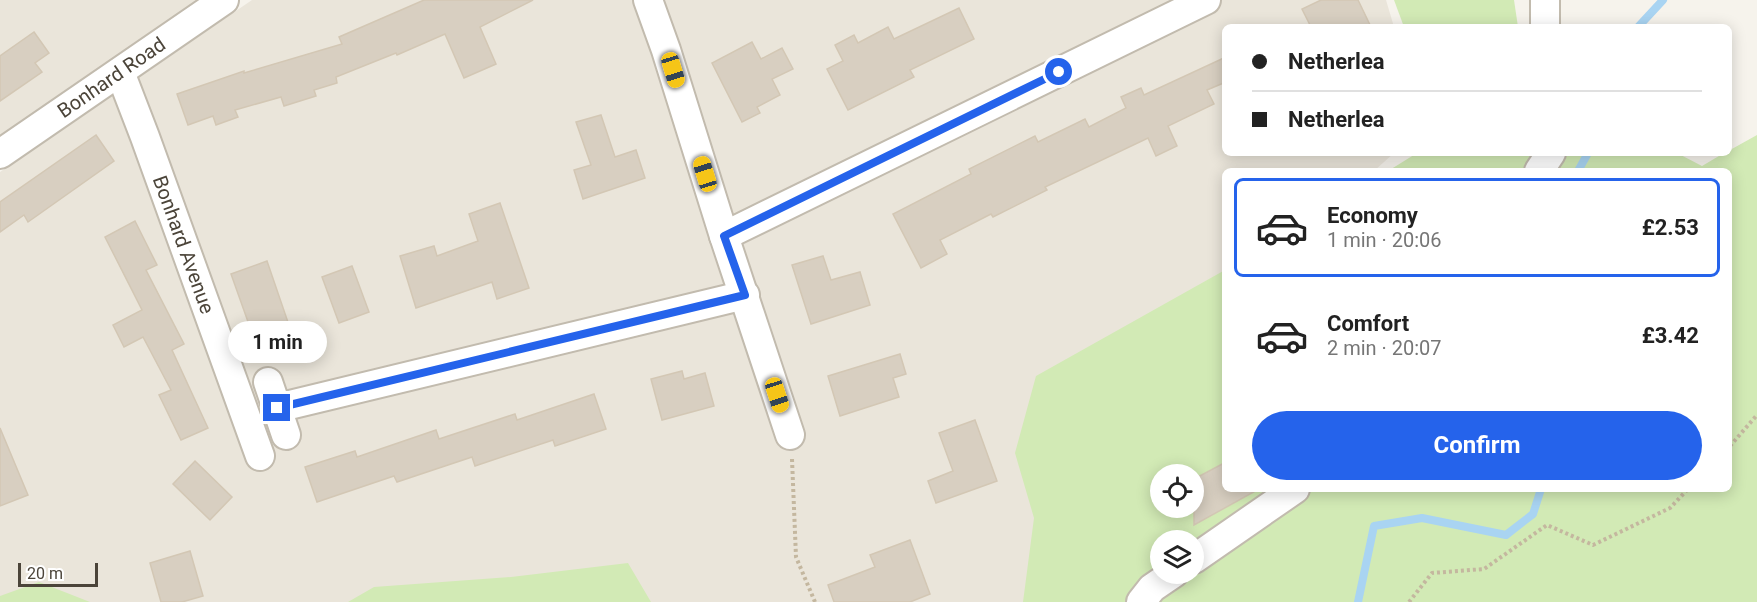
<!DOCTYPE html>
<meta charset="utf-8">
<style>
body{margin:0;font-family:Roboto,sans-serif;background:#f2f2f2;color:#222;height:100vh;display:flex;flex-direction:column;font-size:22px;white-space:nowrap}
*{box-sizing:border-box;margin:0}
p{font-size:20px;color:#767676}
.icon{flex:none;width:33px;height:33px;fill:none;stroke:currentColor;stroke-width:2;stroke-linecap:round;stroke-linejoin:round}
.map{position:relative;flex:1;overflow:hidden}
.drawer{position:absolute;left:1222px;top:168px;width:510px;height:324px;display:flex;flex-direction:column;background:#fff;border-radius:9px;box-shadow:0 3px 15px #0003}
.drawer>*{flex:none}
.top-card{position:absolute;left:1222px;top:24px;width:510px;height:132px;border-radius:9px;box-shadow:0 3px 15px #0003;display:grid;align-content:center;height:132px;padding:0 30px;background:#fff}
.buttons{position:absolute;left:1150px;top:464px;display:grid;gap:12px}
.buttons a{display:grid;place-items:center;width:54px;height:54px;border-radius:50%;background:#fff;box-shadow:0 3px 15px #0003;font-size:30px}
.scale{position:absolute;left:18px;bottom:15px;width:80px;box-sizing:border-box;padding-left:6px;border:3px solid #4b4439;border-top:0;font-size:16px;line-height:21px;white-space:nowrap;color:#4b4439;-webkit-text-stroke:4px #fff;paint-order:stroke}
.end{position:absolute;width:27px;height:27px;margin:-14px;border:8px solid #2563eb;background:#fff;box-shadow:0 0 0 3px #fff}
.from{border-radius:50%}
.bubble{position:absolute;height:42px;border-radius:21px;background:#fff;box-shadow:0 3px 15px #0003;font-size:20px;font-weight:700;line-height:42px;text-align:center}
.car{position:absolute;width:18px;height:36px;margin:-18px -9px;border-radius:8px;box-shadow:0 0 4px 2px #0007;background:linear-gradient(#f5c518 24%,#345 0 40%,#f5c518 0 76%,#345 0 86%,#f5c518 0)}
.top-card b{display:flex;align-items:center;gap:21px;height:57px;font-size:22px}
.top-card b+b{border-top:2px solid #e0e0e0}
.top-card i{width:15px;height:15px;background:#222}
ul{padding:10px 0 0;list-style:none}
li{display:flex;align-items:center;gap:18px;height:99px;margin:0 12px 9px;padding:0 18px;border:3px solid transparent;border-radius:9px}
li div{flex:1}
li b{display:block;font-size:22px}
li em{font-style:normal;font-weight:700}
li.on{border-color:#2563eb}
li>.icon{width:54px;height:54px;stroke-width:1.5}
.primary-button{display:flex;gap:12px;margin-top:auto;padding:12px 30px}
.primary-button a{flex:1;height:69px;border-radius:36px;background:#2563eb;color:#fff;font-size:24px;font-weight:700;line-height:69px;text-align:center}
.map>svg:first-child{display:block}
</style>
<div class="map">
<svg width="1757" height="602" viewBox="0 0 1757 602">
<rect width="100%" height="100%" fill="#f6f3ec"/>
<g fill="#eae5da" fill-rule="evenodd">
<path d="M 0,0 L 200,0 L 0,138 Z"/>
<path d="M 252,0 L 1386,0 L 1394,27 L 1226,27 L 1226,153 L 1394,153 L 1374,171 L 1226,171 L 1226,489 L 1194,540 L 1161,540 L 1134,602 L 0,602 L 0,172 ZM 1161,474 L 1194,474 L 1194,507 L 1161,507 Z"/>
</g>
<g fill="#d2eab5" fill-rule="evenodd">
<path d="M 1394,0 L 1514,0 L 1518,27 L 1404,27 Z"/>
<path d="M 1757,135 L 1757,602 L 1023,602 L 1034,518 L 1015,453 L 1036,376 L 1225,270 L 1226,489 L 1730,489 L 1730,171 L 1388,171 L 1417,153 L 1677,153 L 1702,166 L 1724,153 L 1730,153 L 1730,150 ZM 1161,474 L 1194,474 L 1194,507 L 1161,507 ZM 1161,540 L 1194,540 L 1194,573 L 1161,573 Z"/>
<path d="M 628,563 L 651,602 L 348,602 L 374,587 L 511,577 Z"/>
<path d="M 39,582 L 90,602 L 0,602 L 0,596 Z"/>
</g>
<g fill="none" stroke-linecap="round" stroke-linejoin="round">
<g stroke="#a9d4f2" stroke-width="8">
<path d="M 1638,27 L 1663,0"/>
<path d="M 1578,171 L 1588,153"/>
<path d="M 1358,602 L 1374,526 L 1422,518 L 1506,535 L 1533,514 L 1541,489"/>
</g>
</g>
<g fill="#d8cfc1" stroke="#d3c7b4" stroke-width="1.5">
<path d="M 424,0 L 533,0 L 480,27 L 496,64 L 464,78 L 445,34 L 397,55 L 396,53 L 336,77 L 337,83 L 314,90 L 316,96 L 284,106 L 281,97 L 235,110 L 238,117 L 216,125 L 213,116 L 188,125 L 177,94 L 244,71 L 244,73 L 342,44 L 339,37 Z"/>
<path d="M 1321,0 L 1358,0 L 1371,27 L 1311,27 L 1302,9 Z"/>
<path d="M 959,8 L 974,39 L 910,70 L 914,77 L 848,110 L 827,69 L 843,61 L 835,45 L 854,35 L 858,43 L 888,27 L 894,39 Z"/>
<path d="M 34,32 L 49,53 L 35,63 L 42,72 L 0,101 L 0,56 Z"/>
<path d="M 752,42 L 761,59 L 782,48 L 793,69 L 772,79 L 780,95 L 757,107 L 760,113 L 742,122 L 712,63 Z"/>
<path d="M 1226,57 L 1226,82 L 1207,90 L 1214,104 L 1168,126 L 1177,146 L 1156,156 L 1148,138 L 1045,187 L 1047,190 L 993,217 L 991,214 L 940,240 L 947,254 L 921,268 L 893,214 L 971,174 L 969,169 L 1035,136 L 1038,142 L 1085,119 L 1089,127 L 1126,108 L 1121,97 L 1141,88 L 1144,95 Z"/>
<path d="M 601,115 L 615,157 L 636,150 L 645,178 L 583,199 L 574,170 L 591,165 L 576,122 Z"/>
<path d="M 96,135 L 114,161 L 28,222 L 24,215 L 0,232 L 0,202 Z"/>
<path d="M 500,203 L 529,288 L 497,299 L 492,282 L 416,308 L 400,256 L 434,246 L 437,256 L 478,241 L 469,214 Z"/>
<path d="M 135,221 L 157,265 L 146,270 L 184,344 L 172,350 L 208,428 L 181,440 L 159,395 L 171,390 L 143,337 L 124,347 L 113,325 L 142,310 L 105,237 Z"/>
<path d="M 823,256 L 831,280 L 860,272 L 870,305 L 811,324 L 792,265 Z"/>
<path d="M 267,261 L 292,334 L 257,347 L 231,274 Z"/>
<path d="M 352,266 L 369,312 L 339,323 L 322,277 Z"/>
<path d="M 900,354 L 906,374 L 893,378 L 899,397 L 840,416 L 828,376 Z"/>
<path d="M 682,371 L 684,379 L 705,373 L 714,406 L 662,420 L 651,379 Z"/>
<path d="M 594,394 L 606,429 L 555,446 L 553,440 L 475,466 L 472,457 L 397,482 L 394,476 L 317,502 L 305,467 L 355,451 L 357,457 L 436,430 L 439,439 L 515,414 L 517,420 Z"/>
<path d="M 975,420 L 997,481 L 936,503 L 928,481 L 953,471 L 939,433 Z"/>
<path d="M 0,428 L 28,495 L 0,506 Z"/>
<path d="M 195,461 L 232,497 L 210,520 L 173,484 Z"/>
<path d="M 1226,462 L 1226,489 L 1259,489 L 1194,525 L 1194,479 Z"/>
<path d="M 910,540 L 930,594 L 910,602 L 834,602 L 828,585 L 875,567 L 870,555 Z"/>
<path d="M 190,551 L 203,596 L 182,602 L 161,602 L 150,563 Z"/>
</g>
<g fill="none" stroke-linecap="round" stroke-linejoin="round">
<defs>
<g id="minor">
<path d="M 648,0 L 666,50 L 724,236 L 790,435"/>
<path d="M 1545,27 L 1545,0"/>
<path id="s1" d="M 120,72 L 145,137 L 260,456"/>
<path id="s2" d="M 0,154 L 224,0"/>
<path d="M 1539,171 L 1551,153"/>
<path d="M 724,236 L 1206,0"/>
<path d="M 268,382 L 286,435"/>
<path d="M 277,408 L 745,295"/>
<path d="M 1194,559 L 1295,489"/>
<path d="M 1141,602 L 1152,588 L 1174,573"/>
</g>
</defs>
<use href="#minor" stroke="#c2bbae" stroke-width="32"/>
<g stroke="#c4b79f" stroke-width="4" stroke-dasharray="3 3" stroke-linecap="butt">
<path d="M 1730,446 L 1757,415"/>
<path d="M 792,459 L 796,557 L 815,602"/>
<path d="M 1409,602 L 1432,573 L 1484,569 L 1547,525 L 1593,545 L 1670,508 L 1688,489"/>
</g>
<use href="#minor" stroke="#fff" stroke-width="28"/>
</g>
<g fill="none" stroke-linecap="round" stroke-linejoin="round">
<path stroke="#2563eb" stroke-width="8" d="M 277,408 L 745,295 L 724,236 L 1059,72"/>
</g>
<g text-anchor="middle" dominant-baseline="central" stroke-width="6" stroke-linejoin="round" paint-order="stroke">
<g font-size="20" fill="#4b4439" stroke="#fff">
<text stroke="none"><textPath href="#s2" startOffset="135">Bonhard Road</textPath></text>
<text stroke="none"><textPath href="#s1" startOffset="184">Bonhard Avenue</textPath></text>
</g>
</g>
</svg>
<div class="buttons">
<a><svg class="icon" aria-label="locate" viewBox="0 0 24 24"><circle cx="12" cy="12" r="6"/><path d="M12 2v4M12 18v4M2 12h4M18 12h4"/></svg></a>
<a><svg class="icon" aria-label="layers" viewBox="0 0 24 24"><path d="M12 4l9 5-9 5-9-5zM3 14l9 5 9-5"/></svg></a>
</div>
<div class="scale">20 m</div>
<i class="end from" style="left:1059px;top:72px"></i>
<i class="end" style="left:277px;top:408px"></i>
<div class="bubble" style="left:228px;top:321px;width:99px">1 min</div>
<i class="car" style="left:673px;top:70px;rotate:163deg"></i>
<i class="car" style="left:705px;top:174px;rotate:343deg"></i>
<i class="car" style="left:777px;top:395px;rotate:162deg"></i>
<div class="top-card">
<b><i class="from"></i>Netherlea</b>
<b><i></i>Netherlea</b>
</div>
<section class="drawer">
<ul>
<li class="on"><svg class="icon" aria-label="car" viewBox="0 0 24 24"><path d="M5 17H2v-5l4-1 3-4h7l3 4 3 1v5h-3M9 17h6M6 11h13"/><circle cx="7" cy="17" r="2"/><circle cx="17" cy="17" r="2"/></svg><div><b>Economy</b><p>1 min · 20:06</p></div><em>£2.53</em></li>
<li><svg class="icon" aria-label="car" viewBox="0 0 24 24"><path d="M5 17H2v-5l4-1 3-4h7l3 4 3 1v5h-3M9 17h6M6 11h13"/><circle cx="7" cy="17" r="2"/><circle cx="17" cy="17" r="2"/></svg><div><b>Comfort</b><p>2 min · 20:07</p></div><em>£3.42</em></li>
</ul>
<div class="primary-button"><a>Confirm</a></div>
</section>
</div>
